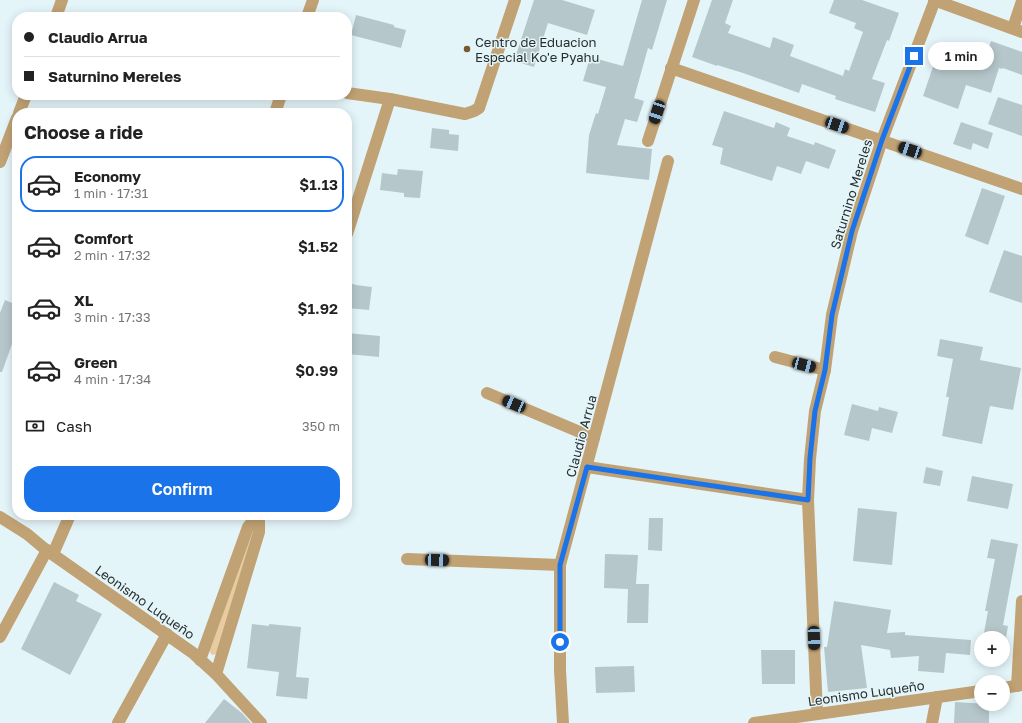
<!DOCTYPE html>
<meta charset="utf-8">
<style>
body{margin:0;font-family:"Golos Text",sans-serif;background:#f6f6f6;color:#222;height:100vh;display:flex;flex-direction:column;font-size:15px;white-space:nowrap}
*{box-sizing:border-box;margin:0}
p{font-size:13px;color:#767676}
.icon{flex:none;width:22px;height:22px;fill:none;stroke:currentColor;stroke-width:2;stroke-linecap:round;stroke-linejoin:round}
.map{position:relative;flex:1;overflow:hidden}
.details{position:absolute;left:12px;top:108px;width:340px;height:412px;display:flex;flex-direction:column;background:#fff;border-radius:16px;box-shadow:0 2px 10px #0003}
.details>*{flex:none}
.guide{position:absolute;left:12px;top:12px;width:340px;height:88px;border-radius:16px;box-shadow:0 2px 10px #0003;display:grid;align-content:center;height:88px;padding:0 12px;background:#fff}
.tools{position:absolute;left:974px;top:631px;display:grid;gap:8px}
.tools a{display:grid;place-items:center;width:36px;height:36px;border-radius:50%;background:#fff;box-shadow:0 2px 10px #0003;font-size:20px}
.end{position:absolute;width:18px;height:18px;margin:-9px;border:5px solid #1a73e8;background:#fff;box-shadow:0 0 0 2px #fff}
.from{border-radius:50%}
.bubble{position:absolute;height:28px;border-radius:14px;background:#fff;box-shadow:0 2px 10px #0003;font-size:13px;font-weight:600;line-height:28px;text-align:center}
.car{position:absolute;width:12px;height:24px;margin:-12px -6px;border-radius:5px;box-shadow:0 0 3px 1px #0007;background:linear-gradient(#222 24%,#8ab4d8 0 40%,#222 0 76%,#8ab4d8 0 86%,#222 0)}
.guide b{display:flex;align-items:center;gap:14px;height:38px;font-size:15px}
.guide b+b{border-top:1px solid #e0e0e0}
.guide i{width:10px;height:10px;background:#222}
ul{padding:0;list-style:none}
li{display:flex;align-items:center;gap:12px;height:56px;margin:0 8px 6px;padding:0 4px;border:2px solid transparent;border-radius:16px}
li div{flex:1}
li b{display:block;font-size:15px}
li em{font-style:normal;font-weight:600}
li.on{border-color:#1a73e8}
li>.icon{width:36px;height:36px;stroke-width:1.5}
h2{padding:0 12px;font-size:18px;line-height:48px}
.pay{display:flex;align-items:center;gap:10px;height:44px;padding:0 12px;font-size:15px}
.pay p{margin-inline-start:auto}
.cta{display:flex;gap:8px;margin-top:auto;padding:8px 12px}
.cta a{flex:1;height:46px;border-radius:16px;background:#1a73e8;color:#fff;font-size:16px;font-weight:600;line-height:46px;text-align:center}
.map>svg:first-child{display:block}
</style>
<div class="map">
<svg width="1022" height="723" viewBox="0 0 1022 723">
<rect width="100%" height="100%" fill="#e4f5f9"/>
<path fill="#e8cba1" d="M 252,527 L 254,527 L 217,654 L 212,655 L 209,651 Z"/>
<g fill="#b6c7cb">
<path d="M 534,0 L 562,0 L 595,10 L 587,35 L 548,23 L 534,67 L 514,61 Z"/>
<path d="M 642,0 L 667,0 L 652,50 L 648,48 L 634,98 L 644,101 L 637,122 L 625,119 L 617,145 L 652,149 L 649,180 L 586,173 L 589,135 L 596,113 L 598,114 L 606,87 L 583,81 L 590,57 L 623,66 Z"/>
<path d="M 712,0 L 733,0 L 725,23 L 731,26 L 728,33 L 770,48 L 773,37 L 794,45 L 790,56 L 843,76 L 845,69 L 849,71 L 863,32 L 854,28 L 856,23 L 829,13 L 834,0 L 862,0 L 899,13 L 889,41 L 887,40 L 872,79 L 885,83 L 875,112 L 835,99 L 836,96 L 802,84 L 799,93 L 743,73 L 717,65 L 717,66 L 692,57 Z"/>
<path d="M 356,15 L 394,25 L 394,27 L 406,30 L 401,48 L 351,35 Z"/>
<path d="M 991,41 L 1022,52 L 1022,75 L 1003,68 L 1002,69 L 999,68 L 991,93 L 966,85 L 958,109 L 923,96 L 940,46 L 984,62 Z"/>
<path d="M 998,97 L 1022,105 L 1022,136 L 988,124 Z"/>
<path d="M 724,111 L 774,128 L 776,122 L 790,128 L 787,136 L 814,145 L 815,142 L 836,150 L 829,169 L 806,161 L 801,174 L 777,166 L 772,181 L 720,164 L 723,148 L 712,145 Z"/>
<path d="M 961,122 L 993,133 L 988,149 L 973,143 L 971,150 L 953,144 Z"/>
<path d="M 432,128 L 449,130 L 449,134 L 459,135 L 458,151 L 430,148 Z"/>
<path d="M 398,169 L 423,171 L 420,198 L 404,197 L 404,193 L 380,190 L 382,173 L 397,175 Z"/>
<path d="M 982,188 L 1005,196 L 988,245 L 965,236 Z"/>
<path d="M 1004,250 L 1022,256 L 1022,303 L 989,292 Z"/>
<path d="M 347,282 L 356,285 L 372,287 L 369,310 L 347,308 Z"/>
<path d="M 5,300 L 17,305 L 17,330 L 2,372 L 0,372 L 0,313 Z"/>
<path d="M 347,333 L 380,336 L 379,357 L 347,354 Z"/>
<path d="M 940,339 L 983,347 L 980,360 L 1021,368 L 1013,410 L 990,406 L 982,444 L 942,436 L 949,397 L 946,397 L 953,359 L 937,356 Z"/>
<path d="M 852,404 L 878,411 L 879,407 L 898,412 L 892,433 L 872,428 L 869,441 L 844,435 Z"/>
<path d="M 926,467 L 943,471 L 940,486 L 923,483 Z"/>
<path d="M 972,476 L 1013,484 L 1008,509 L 967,501 Z"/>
<path d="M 858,508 L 897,512 L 892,565 L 853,561 Z"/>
<path d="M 649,518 L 663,518 L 662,551 L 648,550 Z"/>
<path d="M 991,539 L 1018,544 L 1003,625 L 1008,626 L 1006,638 L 983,638 L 988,611 L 985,611 L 995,559 L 987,558 Z"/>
<path d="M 605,554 L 638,555 L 636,584 L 649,584 L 648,623 L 627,623 L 628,589 L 604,588 Z"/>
<path d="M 54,582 L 79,595 L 76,601 L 102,614 L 70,675 L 21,649 Z"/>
<path d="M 834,601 L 891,610 L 887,633 L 905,632 L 905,635 L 971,640 L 970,655 L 946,653 L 944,673 L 918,671 L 919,656 L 891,658 L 890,650 L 861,645 L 867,688 L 828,692 L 824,647 L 827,647 Z"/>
<path d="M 252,624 L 269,626 L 269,624 L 301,627 L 296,677 L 309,678 L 307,699 L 276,696 L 279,672 L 247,668 Z"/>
<path d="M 761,650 L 795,650 L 795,684 L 762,684 Z"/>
<path d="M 634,666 L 635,692 L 596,693 L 595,667 Z"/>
<path d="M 224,699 L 242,713 L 251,723 L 205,723 Z"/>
<path d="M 955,702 L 989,704 L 989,723 L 954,723 Z"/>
</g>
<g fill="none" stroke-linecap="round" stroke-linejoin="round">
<g stroke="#c1a274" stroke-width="12">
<path d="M 934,0 L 1022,32"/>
<path d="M 56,17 L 62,0"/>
<path d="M 307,17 L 313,0"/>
<path d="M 1013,28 L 1022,1"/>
<path d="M 671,68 L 1022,189"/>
<path d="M 347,93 L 390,99 L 465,114 L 474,111 L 479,108 L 515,0"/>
<path d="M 19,113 L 26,95"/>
<path d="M 275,113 L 281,95"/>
<path d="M 648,141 L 694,0"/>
<path d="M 0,162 L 17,118"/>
<path d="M 347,234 L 390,99"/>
<path d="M 775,357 L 825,370"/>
<path d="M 487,393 L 594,438"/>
<path d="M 587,467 L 808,500"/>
<path d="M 0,517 L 27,534 L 45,549 L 193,653 L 216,674 L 261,723"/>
<path d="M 53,554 L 70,515"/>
<path d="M 407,559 L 560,565"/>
<path d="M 0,637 L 47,550"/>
<path d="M 200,660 L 248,527 L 257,515"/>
<path d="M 216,674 L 259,532 L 259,515"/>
<path d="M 1017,686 L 1022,601"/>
<path d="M 1003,688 L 1022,685"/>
<path d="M 817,714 L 808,500 L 810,459 L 815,411 L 825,370 L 832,315 L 852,231 L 882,140 L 935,0"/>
<path d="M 118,723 L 167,634"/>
<path d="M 563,723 L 560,670 L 560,565 L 668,161"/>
<path d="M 754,723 L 981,691"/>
<path d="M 932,723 L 937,697"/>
</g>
</g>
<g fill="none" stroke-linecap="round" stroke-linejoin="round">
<path stroke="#1a73e8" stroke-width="5" d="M 560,642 L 560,565 L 587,467 L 808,500 L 810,458 L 815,411 L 825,370 L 832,315 L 852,231 L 882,140 L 914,56"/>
</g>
<circle fill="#765a2d" stroke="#e4f5f9" stroke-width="1.5" cx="467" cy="49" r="4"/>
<g text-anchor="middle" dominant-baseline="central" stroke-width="3" stroke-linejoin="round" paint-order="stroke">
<g font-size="13" fill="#272e2f" stroke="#e4f5f9" text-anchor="start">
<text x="475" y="42">Centro de Eduacion<tspan x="475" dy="15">Especial Ko'e Pyahu</tspan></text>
</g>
<g font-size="13" fill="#272e2f" stroke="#e4f5f9">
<text transform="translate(851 194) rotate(-73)">Saturnino Mereles</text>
<text transform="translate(581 436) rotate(-75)">Claudio Arrua</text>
<text transform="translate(145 602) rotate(35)">Leonismo Luqueño</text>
<text transform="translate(866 693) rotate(-8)">Leonismo Luqueño</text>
</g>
</g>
</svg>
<div class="tools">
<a>+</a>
<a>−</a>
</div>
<i class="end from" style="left:560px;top:642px"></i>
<i class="end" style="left:914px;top:56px"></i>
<div class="bubble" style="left:928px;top:42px;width:66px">1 min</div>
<i class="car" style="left:657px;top:112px;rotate:198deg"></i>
<i class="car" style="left:837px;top:125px;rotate:109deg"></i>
<i class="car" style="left:910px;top:150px;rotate:289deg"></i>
<i class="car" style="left:804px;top:365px;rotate:105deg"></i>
<i class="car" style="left:514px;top:404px;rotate:293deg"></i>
<i class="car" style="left:437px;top:560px;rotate:92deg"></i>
<i class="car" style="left:814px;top:638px;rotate:178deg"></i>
<div class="guide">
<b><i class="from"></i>Claudio Arrua</b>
<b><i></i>Saturnino Mereles</b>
</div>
<section class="details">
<h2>Choose a ride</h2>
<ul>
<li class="on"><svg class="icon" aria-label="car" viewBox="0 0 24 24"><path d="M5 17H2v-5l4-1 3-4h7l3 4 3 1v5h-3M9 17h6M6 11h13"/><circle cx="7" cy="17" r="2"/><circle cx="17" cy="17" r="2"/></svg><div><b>Economy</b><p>1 min · 17:31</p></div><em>$1.13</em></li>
<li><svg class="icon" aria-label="car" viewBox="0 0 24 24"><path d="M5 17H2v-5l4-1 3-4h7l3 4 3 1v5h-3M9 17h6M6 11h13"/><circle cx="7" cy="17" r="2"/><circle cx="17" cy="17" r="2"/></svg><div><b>Comfort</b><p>2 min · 17:32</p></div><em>$1.52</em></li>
<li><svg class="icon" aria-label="car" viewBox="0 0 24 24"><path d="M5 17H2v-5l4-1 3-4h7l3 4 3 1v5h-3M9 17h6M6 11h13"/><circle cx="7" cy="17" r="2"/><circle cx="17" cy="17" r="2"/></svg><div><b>XL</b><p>3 min · 17:33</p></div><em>$1.92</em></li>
<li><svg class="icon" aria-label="car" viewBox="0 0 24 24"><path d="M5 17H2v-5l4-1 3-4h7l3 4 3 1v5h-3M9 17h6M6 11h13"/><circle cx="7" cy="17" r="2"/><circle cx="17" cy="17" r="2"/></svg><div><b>Green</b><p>4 min · 17:34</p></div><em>$0.99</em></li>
</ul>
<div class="pay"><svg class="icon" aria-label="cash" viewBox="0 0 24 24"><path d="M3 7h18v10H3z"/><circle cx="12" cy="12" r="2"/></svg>Cash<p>350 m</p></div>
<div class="cta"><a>Confirm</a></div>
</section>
</div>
